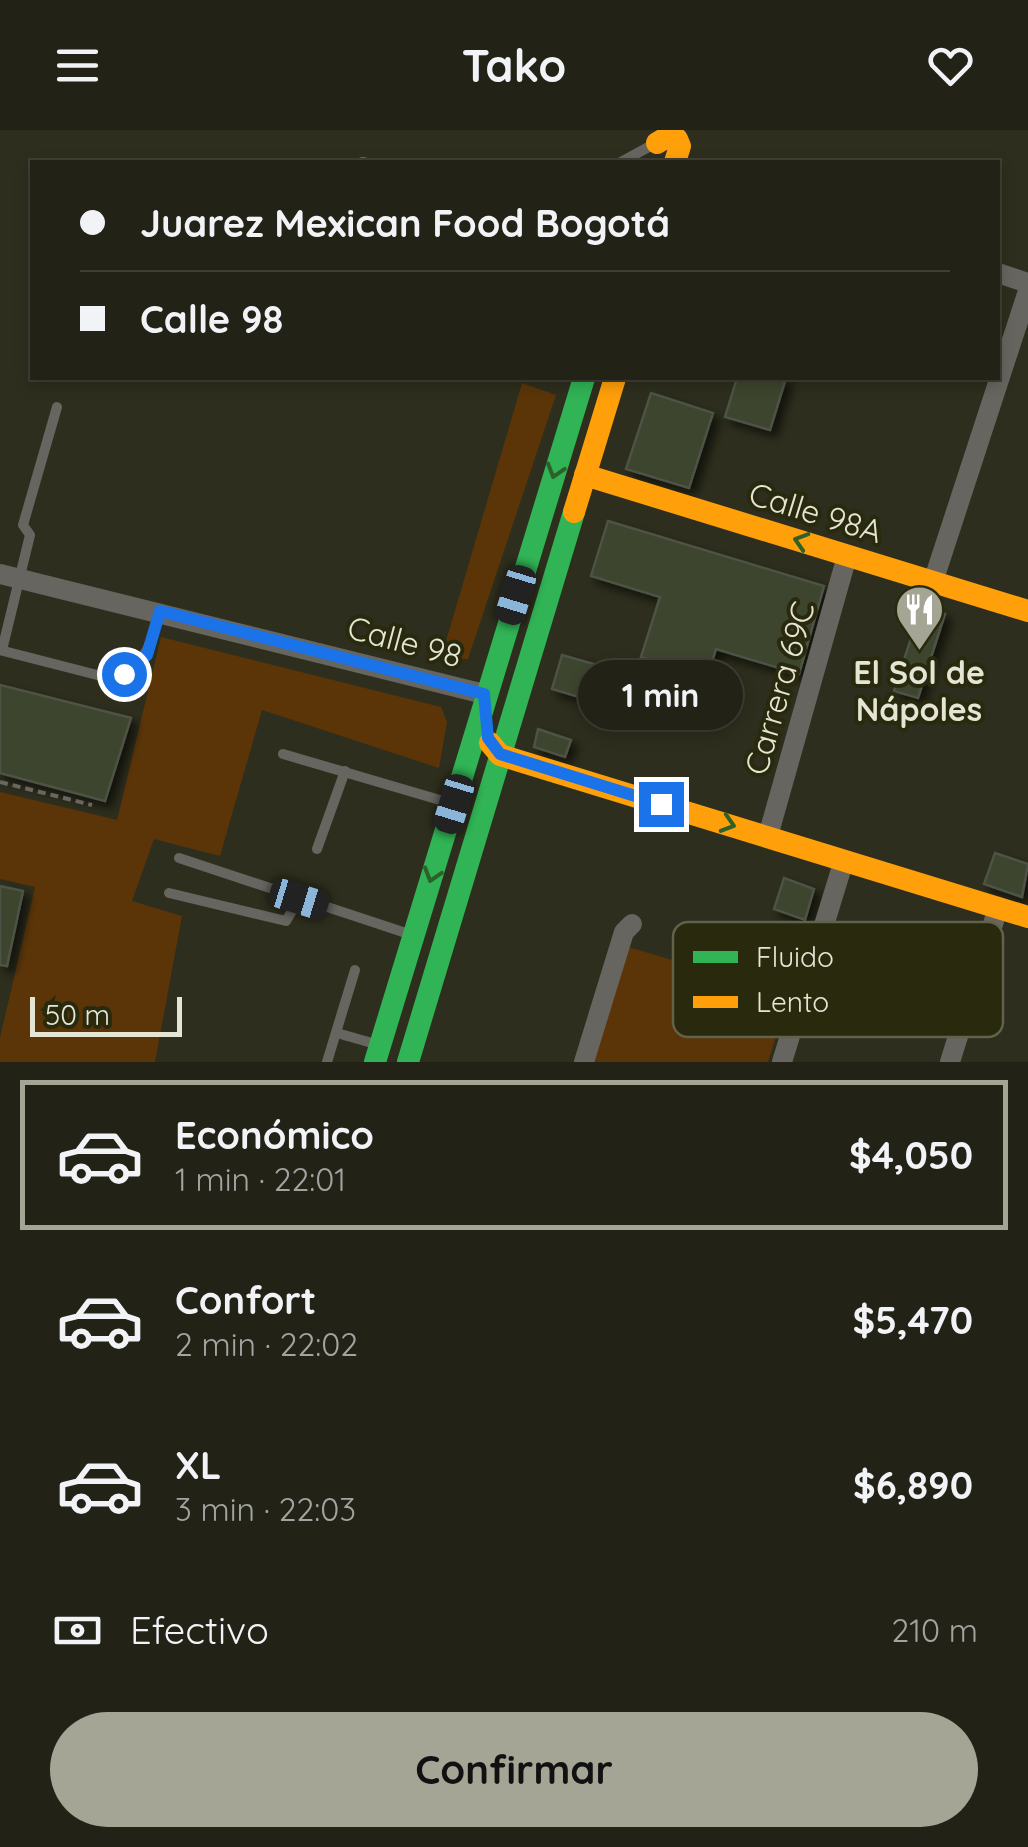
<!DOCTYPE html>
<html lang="es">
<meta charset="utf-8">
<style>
body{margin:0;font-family:Quicksand,sans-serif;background:#2e2f23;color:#f1f3f6;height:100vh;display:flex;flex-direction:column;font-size:38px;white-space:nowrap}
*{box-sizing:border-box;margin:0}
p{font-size:32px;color:#a2a4a1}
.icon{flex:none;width:55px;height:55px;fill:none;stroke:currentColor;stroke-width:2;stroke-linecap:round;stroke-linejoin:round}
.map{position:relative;height:932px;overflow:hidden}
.drawer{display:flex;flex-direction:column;background:#222216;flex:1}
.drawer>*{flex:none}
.banner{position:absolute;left:30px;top:30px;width:970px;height:220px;border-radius:0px;box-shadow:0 5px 15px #0003,0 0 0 2px #3f3f35;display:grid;align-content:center;height:220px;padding:0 50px;background:#222216}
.scale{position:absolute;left:30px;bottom:25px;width:152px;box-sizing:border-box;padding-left:10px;border:5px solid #e4e5d4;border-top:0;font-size:28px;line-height:35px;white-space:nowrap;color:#e4e5d4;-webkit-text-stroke:8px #292a0d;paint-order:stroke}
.end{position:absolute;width:45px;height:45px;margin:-22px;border:12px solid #1a73e8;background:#fff;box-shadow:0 0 0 5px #fff}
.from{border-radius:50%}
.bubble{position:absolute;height:70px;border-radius:35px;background:#222216;box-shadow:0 5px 15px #0003,0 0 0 2px #3f3f35;font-size:32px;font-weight:800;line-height:70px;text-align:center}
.car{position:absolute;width:30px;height:60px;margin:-30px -15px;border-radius:12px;box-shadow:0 0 8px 2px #0007;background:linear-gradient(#222 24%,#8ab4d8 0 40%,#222 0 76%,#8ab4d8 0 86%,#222 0)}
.banner b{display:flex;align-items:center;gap:35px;height:95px;font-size:38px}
.banner b+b{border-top:2px solid #3f3f35}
.banner i{width:25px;height:25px;background:#f1f3f6}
ul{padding:18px 0 0;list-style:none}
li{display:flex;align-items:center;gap:30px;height:150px;margin:0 20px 15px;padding:0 30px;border:5px solid transparent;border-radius:0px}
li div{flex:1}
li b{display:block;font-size:38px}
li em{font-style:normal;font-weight:800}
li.selected{border-color:#a4a594}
li>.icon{width:90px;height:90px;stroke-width:1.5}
.pay{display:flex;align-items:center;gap:25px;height:110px;padding:0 50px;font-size:38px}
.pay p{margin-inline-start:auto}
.cta{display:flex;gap:20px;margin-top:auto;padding:20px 50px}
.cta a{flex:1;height:115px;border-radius:60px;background:#a4a594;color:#111;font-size:40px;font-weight:800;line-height:115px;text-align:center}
header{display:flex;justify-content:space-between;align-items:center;height:130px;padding:0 50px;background:#222216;font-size:45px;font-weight:800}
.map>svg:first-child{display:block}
</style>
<header><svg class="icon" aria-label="menu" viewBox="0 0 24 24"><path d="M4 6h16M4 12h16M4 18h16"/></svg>Tako<svg class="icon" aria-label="heart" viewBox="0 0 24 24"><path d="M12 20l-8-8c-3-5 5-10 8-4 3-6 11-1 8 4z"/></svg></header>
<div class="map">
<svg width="1028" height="932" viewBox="0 0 1028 932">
<defs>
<filter id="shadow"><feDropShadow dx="6" dy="6" stdDeviation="5" flood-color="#0009"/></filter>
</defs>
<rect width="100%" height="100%" fill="#2d2e1d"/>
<g fill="#5b3508">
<path d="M 522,253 L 556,265 L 468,529 L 441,528 Z"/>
<path d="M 161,507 L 441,577 L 447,592 L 439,638 L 262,580 L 220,726 L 154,709 L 132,771 L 182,786 L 155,932 L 0,932 L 0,908 L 35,757 L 0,749 L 0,662 L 117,690 Z"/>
<path d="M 625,816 L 789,865 L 768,932 L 590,932 Z"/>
</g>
<g fill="#3c442e" stroke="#4e5245" stroke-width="2.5" filter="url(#shadow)">
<path d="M 737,248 L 786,248 L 770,300 L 725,287 Z"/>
<path d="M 651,263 L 713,283 L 689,358 L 626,339 Z"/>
<path d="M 608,391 L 824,456 L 799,544 L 716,519 L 707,547 L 641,527 L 660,467 L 591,446 Z"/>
<path d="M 921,477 L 945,484 L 918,568 L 894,561 Z"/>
<path d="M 562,525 L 622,542 L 612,577 L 552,559 Z"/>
<path d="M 0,555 L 131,588 L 105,671 L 0,643 Z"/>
<path d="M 538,599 L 571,610 L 565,627 L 534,617 Z"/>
<path d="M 995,723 L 1028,734 L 1022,767 L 984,754 Z"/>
<path d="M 784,748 L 814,759 L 805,790 L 774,779 Z"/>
<path d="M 0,756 L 23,761 L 7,836 L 0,835 Z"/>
</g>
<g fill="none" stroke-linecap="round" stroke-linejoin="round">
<path stroke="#696860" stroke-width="4" stroke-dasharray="8 5" stroke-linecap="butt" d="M 0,652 L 92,675"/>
<g stroke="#67655f" stroke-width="10">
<path d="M 362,32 L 364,32"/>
<path d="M 621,32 L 656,13"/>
<path d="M 0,520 L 109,548 C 146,539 150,515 160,482"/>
<path d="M 2,520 L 30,405 L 23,395 L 57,277"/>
<path d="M 283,624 L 450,673"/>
<path d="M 317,719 L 345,641"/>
<path d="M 179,728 L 412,805"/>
<path d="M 169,763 L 286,791 L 299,769"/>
<path d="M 337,903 L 379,915"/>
<path d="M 327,932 L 355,840"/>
</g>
<g stroke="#67655f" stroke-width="20">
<path d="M 998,143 L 1028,153"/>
<path d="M 0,444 L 484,564"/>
<path d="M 933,452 L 1028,161"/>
<path d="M 768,706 L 847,426"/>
<path d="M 584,932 L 624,802 L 632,794"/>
<path d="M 782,932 L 844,730"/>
<path d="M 950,932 L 998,778"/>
</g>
<g stroke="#30b455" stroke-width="22">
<path d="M 375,932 L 584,248"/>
<path d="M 408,932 L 574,382"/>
</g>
<g stroke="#ff9f0a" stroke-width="22">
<path d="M 657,13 L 669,6 L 677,9 L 680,16 L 675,32"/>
<path d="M 585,345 L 1028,481"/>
<path d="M 574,382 L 615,248"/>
<path d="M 490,613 L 500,625 L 1028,787"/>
</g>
</g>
<defs><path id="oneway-chevron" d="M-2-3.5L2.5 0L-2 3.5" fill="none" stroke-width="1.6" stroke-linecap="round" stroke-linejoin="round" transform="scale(2.5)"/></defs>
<g stroke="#2c612a">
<use href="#oneway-chevron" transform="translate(555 341) rotate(107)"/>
<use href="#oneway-chevron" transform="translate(801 411) rotate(-163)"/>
<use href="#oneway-chevron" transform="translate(728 694) rotate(17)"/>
<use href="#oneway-chevron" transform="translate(432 745) rotate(107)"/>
</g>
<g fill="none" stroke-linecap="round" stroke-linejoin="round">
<path stroke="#1a73e8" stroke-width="12" d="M 124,544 L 147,525 L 160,481 L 484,564 L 488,608 L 500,624 L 661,674"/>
</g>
<defs>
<symbol id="restaurant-pin" viewBox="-11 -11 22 30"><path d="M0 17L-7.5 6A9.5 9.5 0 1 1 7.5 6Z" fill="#a4a594" stroke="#292a0d"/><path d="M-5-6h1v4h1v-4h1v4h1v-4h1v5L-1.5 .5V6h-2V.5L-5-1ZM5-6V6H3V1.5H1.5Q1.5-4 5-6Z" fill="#fff"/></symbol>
</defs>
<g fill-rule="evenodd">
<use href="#restaurant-pin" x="892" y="452" width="55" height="75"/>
</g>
<g text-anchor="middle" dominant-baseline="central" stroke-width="8" stroke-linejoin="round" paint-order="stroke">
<g font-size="32" fill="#e4e5d4" stroke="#292a0d">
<text transform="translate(816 382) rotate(17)">Calle 98A</text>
<text transform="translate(405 511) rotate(15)">Calle 98</text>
<text transform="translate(779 558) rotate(-74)">Carrera 69C</text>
</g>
<g font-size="32" font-weight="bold" fill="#e4e5d4" stroke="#292a0d">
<text x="919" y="542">El Sol de<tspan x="919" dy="37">Nápoles</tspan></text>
</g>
</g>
<rect x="673" y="792" width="330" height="115" rx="15" fill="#292a0d" stroke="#616249" stroke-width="2.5"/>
<rect x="693" y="821" width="45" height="12" fill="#30b455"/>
<rect x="693" y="866" width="45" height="12" fill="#ff9f0a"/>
<g font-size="28" fill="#e4e5d4">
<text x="756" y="837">Fluido</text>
<text x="756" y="882">Lento</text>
</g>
</svg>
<div class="scale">50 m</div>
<i class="end from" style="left:124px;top:544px"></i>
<i class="end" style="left:661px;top:674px"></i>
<div class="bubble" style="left:578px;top:530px;width:165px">1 min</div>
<i class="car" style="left:516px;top:465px;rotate:197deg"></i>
<i class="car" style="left:454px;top:674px;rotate:197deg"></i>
<i class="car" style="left:299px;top:769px;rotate:107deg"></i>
<div class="banner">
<b><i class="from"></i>Juarez Mexican Food Bogotá</b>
<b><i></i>Calle 98</b>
</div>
</div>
<section class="drawer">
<ul>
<li class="selected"><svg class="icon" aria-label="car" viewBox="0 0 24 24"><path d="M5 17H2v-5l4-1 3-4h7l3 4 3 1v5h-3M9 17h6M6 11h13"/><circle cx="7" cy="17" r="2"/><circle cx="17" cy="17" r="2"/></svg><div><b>Económico</b><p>1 min · 22:01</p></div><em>$4,050</em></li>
<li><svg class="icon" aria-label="car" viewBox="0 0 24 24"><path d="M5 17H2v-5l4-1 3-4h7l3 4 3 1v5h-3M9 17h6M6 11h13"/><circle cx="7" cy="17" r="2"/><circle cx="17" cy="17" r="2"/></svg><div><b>Confort</b><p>2 min · 22:02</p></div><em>$5,470</em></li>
<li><svg class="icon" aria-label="car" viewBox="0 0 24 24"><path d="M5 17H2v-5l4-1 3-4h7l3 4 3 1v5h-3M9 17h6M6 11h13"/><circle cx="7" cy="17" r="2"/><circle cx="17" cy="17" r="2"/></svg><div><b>XL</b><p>3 min · 22:03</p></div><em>$6,890</em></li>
</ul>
<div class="pay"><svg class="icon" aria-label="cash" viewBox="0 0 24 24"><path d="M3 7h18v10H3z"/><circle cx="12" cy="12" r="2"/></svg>Efectivo<p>210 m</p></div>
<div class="cta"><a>Confirmar</a></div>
</section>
